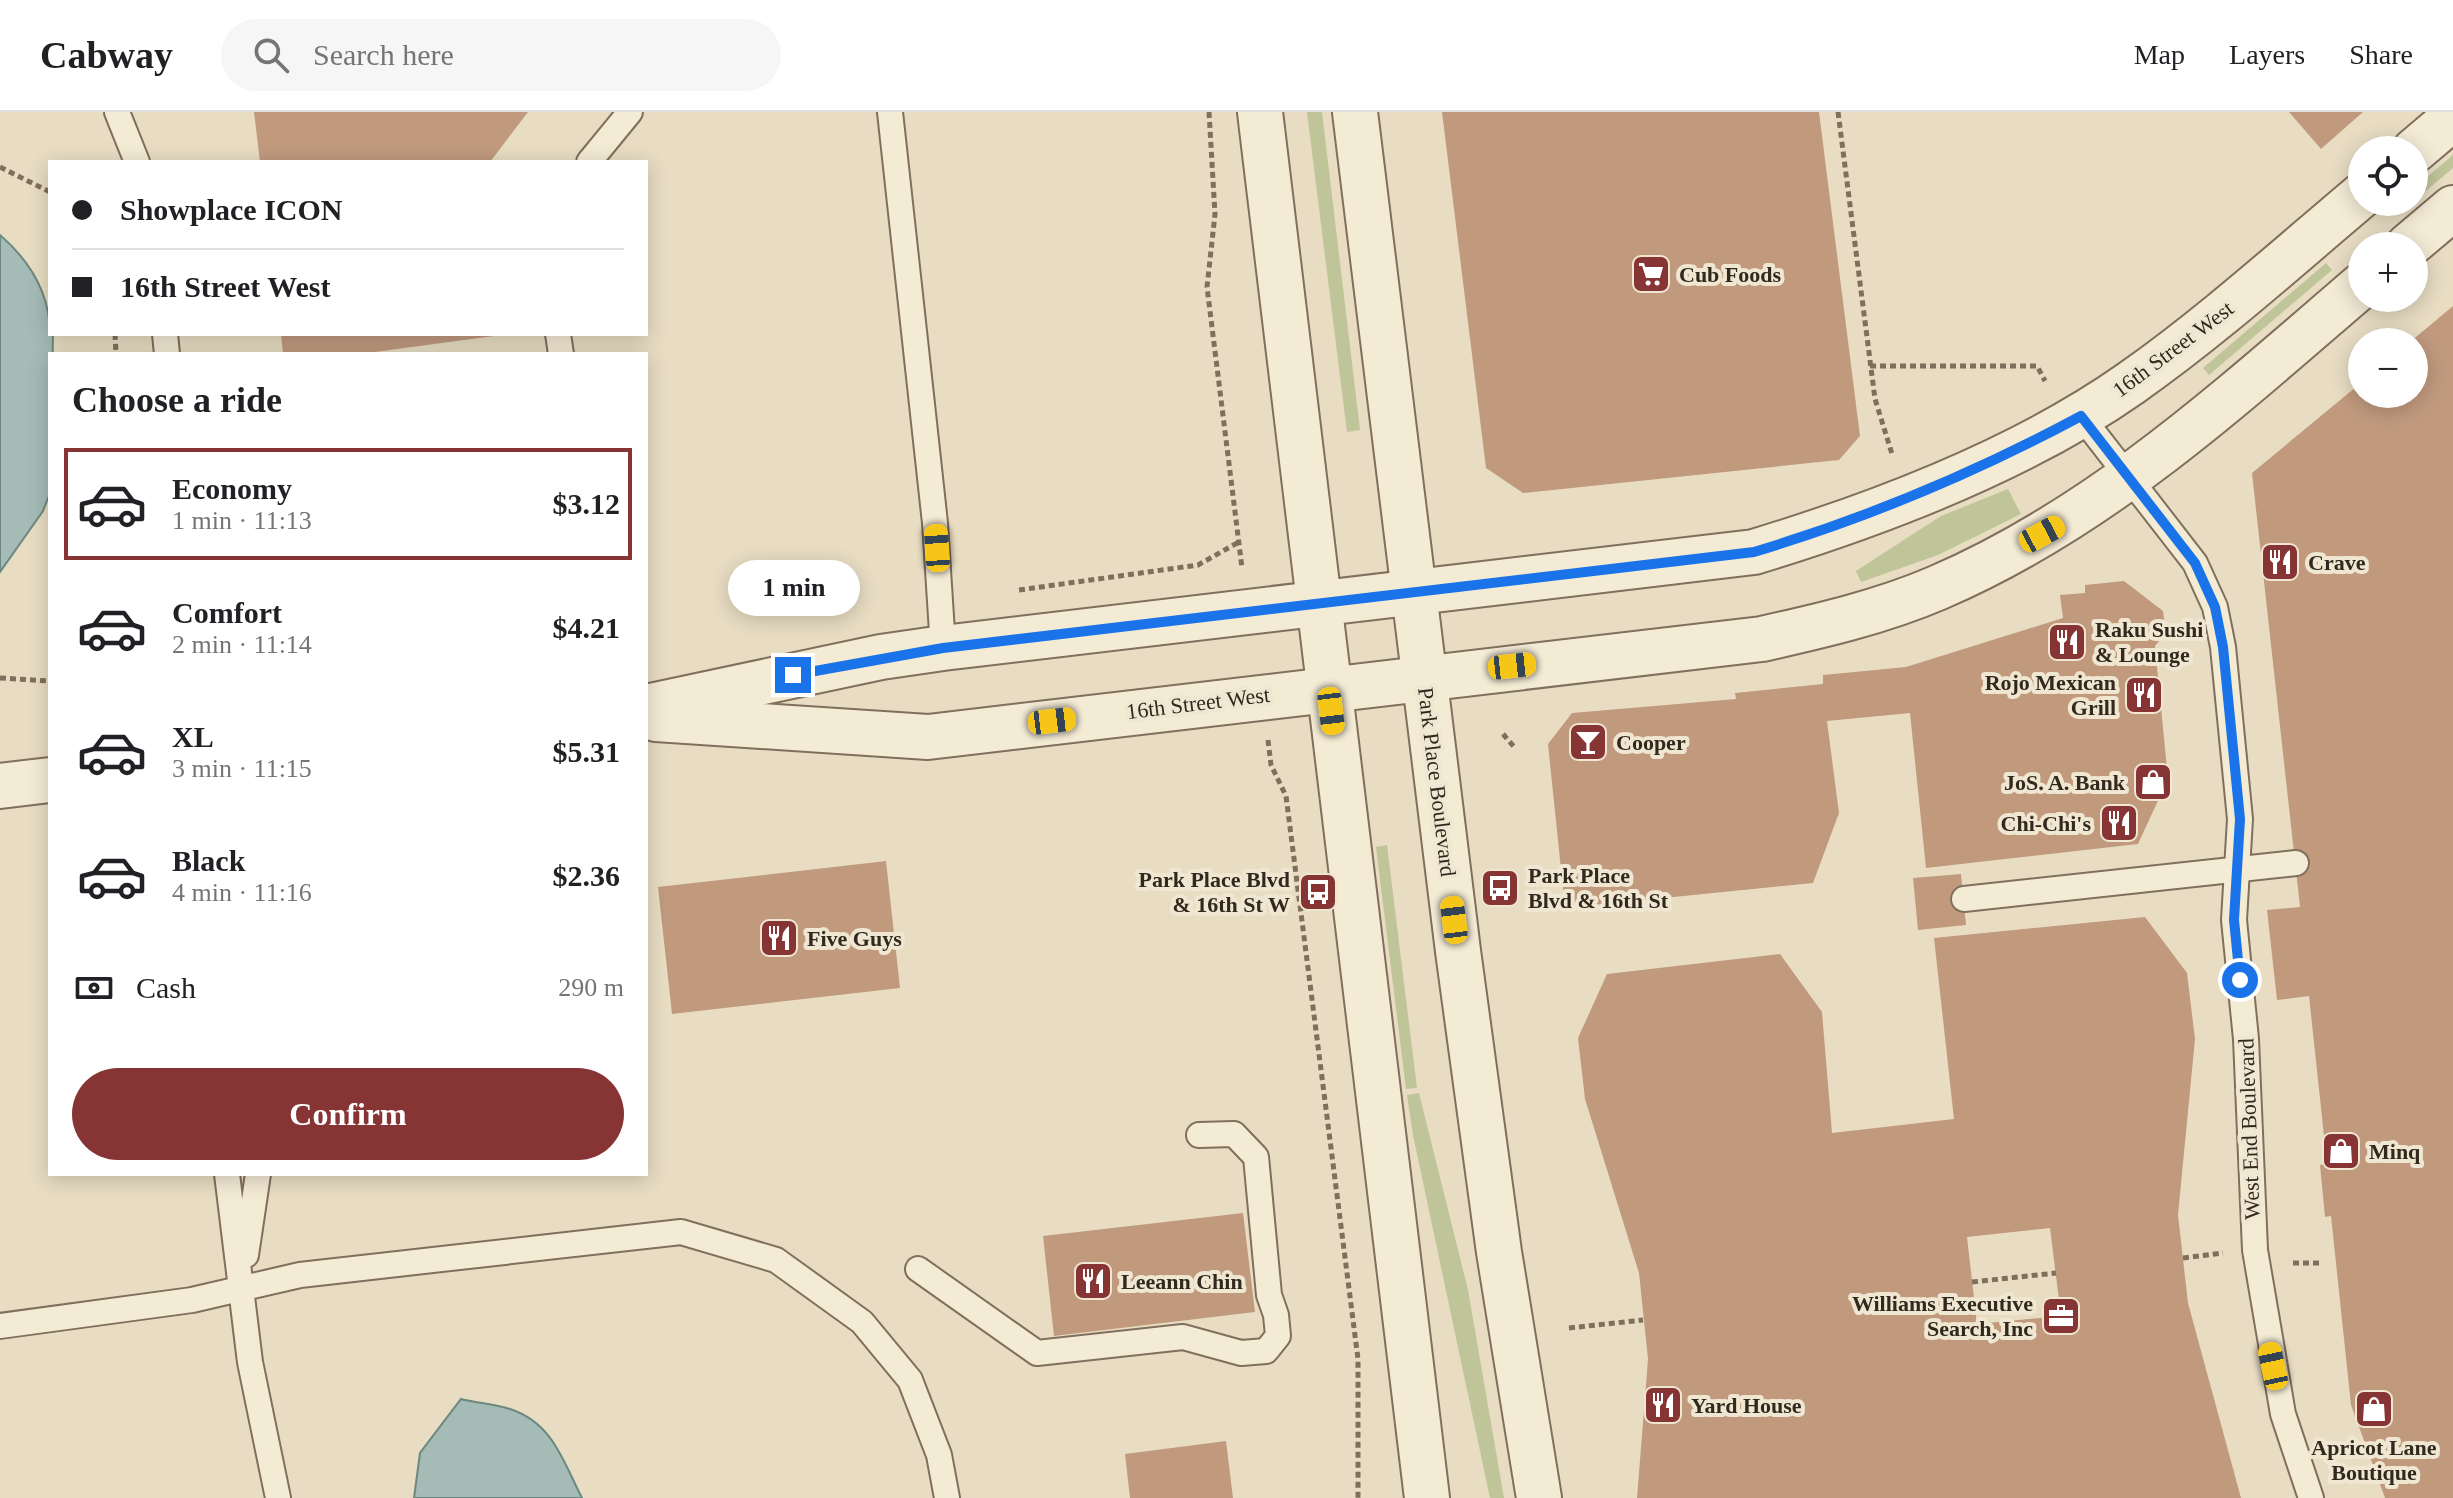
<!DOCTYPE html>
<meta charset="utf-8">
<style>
body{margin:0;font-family:"Times New Roman",serif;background:#f6f6f6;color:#202124;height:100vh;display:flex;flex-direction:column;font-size:30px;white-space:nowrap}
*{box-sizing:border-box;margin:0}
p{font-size:26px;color:#757577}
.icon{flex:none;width:44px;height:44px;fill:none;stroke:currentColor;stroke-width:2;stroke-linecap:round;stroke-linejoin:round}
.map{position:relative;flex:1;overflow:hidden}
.sheet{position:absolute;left:48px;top:240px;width:600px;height:824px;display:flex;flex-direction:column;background:#fff;border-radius:0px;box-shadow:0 4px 20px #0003}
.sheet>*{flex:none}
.hud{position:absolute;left:48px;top:48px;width:600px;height:176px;border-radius:0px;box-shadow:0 4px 20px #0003;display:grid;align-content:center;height:176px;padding:0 24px;background:#fff}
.tools{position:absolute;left:2348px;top:24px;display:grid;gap:16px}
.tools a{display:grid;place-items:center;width:80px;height:80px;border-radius:50%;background:#fff;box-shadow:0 4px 20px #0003;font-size:40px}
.end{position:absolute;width:36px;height:36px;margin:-18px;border:10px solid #1a73e8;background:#fff;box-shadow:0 0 0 4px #fff}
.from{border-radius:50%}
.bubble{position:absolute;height:56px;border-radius:28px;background:#fff;box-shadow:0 4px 20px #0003;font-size:26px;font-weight:600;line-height:56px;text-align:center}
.car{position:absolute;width:24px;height:48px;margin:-24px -12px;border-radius:10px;box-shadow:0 0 6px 2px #0007;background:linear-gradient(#f5c518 24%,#345 0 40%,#f5c518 0 76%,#345 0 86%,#f5c518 0)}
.hud b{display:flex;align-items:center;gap:28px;height:76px;font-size:30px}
.hud b+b{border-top:2px solid #e0e0e0}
.hud i{width:20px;height:20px;background:#202124}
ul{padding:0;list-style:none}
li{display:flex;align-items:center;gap:24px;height:112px;margin:0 16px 12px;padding:0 8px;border:4px solid transparent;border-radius:0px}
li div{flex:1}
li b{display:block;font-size:30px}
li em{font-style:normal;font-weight:600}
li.selected{border-color:#873435}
li>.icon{width:72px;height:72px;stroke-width:1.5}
h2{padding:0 24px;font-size:36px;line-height:96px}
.pay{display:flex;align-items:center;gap:20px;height:88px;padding:0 24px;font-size:30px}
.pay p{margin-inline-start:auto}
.primary-button{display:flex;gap:16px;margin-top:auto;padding:16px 24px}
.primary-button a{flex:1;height:92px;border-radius:48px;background:#873435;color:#fff;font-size:32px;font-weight:600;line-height:92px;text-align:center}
header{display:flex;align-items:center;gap:48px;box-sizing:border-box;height:112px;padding:0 40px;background:#fff;border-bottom:2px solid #e0e0e0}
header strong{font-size:38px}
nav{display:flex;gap:44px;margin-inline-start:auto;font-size:28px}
.search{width:560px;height:72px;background:#f6f6f6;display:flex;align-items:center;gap:20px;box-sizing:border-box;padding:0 28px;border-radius:44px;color:#757577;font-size:30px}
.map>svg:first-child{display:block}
</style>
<header>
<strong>Cabway</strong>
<div class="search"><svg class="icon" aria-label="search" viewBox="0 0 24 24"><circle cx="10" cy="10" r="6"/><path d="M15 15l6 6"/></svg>Search here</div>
<nav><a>Map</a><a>Layers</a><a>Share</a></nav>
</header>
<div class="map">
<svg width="2453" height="1386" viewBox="0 0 2453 1386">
<rect width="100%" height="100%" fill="#e8ddc3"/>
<g fill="#bfc499">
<path d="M 1307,0 L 1322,0 L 1360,318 L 1347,320 Z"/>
<path d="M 2453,43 L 2453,56 L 2414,89 L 2414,76 Z"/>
<path d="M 2326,151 L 2332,158 L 2209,263 L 2203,256 Z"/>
<path d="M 2008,377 L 2021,402 L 1938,443 L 1861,470 L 1856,459 L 1941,404 Z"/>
<path d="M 1387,733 L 1417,976 L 1406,977 L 1376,735 Z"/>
<path d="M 1419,981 L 1468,1178 L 1504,1386 L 1490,1386 L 1413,1023 L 1407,983 Z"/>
</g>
<g fill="#a5bbb5" stroke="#6d8881" stroke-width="2">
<path d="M 0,123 C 30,149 50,181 50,222 L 53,222 L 50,381 L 43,399 L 0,460 Z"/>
<path d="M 461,1287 C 477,1291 494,1292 510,1297 C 553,1311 563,1349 582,1386 L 414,1386 L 420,1341 Z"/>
</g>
<g fill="#c19a7e" fill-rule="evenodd">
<path d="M 254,0 L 528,0 L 490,50 L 260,50 Z"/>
<path d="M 1442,0 L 1819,0 L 1860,324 L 1839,348 L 1523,381 L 1486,356 Z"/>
<path d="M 2289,0 L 2363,0 L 2321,37 Z"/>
<path d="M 2453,194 L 2453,1386 L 2385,1386 L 2351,1293 L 2331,1104 L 2325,1105 L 2320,1053 L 2327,1052 L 2309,884 L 2277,888 L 2267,798 L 2300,795 L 2252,361 L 2362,270 L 2362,282 L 2414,282 L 2414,230 L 2410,230 Z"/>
<path d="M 281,222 L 494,222 L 494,224 L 360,242 L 283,242 Z"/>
<path d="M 2124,469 L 2163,499 L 2166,520 L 2155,534 L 2168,667 L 2138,732 L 1926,756 L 1910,601 L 1827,609 L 1839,701 L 1813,771 L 1565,796 L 1548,632 L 1572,601 L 1736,587 L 1735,581 L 1823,572 L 1823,563 L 1906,555 L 2063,506 L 2060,483 L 2085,481 L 2085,473 Z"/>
<path d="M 886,749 L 900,876 L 672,902 L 658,775 Z"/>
<path d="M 1961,762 L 1966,813 L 1918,818 L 1913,766 Z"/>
<path d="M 2145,805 L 2187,861 L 2195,927 L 2178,1103 L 2188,1191 L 2241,1386 L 1637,1386 L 1648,1247 L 1639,1161 L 1585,987 L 1578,926 L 1607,862 L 1780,842 L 1822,900 L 1832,1021 L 1954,1007 L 1934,826 ZM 2050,1116 L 2061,1204 L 1977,1212 L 1967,1125 Z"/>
<path d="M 1243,1101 L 1255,1200 L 1054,1224 L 1043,1124 Z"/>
<path d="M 1226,1329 L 1233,1386 L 1130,1386 L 1125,1342 Z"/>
</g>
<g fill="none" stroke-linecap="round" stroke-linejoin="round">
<defs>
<g id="service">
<path d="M 117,0 L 137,50"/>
<path d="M 890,0 L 935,411 L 943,536"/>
<path d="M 589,50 L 630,0"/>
<path d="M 165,222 L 167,242"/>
<path d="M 558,222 L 561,242"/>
<path d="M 2081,304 L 2195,451 L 2215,495 L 2223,535 L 2240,707 L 2234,808 L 2246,927 L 2255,1138 L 2283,1302 L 2311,1386"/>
<path d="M 1964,787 L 2296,751"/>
<path d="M 227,1062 L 250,1250 L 278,1386"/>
<path d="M 246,1143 L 258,1062"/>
<path d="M 918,1157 L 1037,1241 L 1183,1225 L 1241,1241 L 1266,1239 L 1278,1224 L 1276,1203 L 1269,1183 L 1256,1045 L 1234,1022 L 1199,1023"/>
<path d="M 0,1214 L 192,1188 L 300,1163 L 681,1120 L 776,1148 L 862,1210 L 910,1268 L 939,1343 L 947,1386"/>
</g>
<g id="tertiary">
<path d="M 1260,0 L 1427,1386"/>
<path d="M 1355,0 L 1458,839 L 1499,1140 L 1539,1386"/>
<path d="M 2414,39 L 2453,6"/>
<path d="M 2408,134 L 2453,96"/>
<path d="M 646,595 L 881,545 L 943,536 L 1754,440 C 1879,402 2023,347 2131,271 C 2212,214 2286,147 2362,83"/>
<path d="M 656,607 L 928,625 L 1762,527 C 1820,514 1881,500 1937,476 C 2100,406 2229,287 2362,173"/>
<path d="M 0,674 L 50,668"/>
</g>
</defs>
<use href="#service" stroke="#806f5c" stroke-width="28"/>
<use href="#tertiary" stroke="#806f5c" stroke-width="48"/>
<g stroke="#806f5c" stroke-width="5" stroke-dasharray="6 4" stroke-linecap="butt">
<path d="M 1209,0 L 1215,102 L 1207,175 L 1242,456"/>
<path d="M 1838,0 L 1875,287 L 1892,342"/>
<path d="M 0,55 L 50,80"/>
<path d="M 115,222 L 116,242"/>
<path d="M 1870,254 L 2037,254 L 2045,269"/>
<path d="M 1019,478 L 1198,453 L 1239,430"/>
<path d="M 0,566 L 50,569"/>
<path d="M 1503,622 L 1516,637"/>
<path d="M 1268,628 L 1271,653 L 1286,684 L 1358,1247 L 1358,1386"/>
<path d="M 2183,1146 L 2223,1141"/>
<path d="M 2293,1151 L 2322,1151"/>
<path d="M 1972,1170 L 2056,1161"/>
<path d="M 1569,1216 L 1643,1208"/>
</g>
<use href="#service" stroke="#f4ebd5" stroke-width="24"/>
<use href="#tertiary" stroke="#f4ebd5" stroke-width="44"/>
</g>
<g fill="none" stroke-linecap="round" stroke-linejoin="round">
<path stroke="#1a73e8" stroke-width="10" d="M 793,563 L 943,536 L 1754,440 C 1867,406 1977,360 2081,304 L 2195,451 L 2215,495 L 2223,535 L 2240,707 L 2234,808 L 2240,868"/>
</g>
<defs>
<symbol id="supermarket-square" viewBox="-11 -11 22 22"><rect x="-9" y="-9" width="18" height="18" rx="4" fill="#873435" stroke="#f0e7d2"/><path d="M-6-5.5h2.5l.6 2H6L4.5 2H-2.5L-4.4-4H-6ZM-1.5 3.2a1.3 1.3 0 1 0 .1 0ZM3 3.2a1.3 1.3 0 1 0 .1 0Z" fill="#fff"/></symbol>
<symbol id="restaurant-square" viewBox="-11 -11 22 22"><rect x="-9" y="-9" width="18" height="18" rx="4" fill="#873435" stroke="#f0e7d2"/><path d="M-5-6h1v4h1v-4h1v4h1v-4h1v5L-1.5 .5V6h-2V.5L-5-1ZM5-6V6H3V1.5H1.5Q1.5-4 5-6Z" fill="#fff"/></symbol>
<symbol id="bar-square" viewBox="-11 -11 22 22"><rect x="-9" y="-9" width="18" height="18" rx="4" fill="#873435" stroke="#f0e7d2"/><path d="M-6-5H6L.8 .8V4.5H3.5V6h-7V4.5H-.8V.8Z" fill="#fff"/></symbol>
<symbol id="shop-square" viewBox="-11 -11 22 22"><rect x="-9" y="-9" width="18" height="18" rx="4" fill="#873435" stroke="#f0e7d2"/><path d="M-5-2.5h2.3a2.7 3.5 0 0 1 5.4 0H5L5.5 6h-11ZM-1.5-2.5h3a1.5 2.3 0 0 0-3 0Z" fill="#fff"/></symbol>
<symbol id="bus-square" viewBox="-11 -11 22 22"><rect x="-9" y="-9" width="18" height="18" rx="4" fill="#873435" stroke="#f0e7d2"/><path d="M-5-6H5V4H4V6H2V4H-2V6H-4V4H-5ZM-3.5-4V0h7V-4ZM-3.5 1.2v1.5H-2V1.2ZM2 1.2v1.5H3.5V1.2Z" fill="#fff"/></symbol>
<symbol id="office-square" viewBox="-11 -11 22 22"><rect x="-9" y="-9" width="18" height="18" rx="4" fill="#873435" stroke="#f0e7d2"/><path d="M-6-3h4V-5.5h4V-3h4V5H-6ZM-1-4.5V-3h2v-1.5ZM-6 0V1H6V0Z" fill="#fff"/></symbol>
</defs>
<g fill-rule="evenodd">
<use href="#supermarket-square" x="1629" y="140" width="44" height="44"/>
<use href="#restaurant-square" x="2258" y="428" width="44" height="44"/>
<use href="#restaurant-square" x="2045" y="508" width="44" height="44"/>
<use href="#restaurant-square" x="2122" y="561" width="44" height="44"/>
<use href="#bar-square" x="1566" y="608" width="44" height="44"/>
<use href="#shop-square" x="2131" y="648" width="44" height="44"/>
<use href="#restaurant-square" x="2097" y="689" width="44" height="44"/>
<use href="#bus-square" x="1478" y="754" width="44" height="44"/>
<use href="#bus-square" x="1296" y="758" width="44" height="44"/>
<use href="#restaurant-square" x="757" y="804" width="44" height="44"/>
<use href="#shop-square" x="2319" y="1017" width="44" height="44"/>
<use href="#restaurant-square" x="1071" y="1147" width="44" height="44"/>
<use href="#office-square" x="2039" y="1182" width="44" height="44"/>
<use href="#restaurant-square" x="1641" y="1271" width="44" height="44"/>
<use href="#shop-square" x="2352" y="1275" width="44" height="44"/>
</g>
<g text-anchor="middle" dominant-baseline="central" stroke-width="8" stroke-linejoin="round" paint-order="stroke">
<g font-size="22" font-weight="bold" fill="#32281e" stroke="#f0e7d2" text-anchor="start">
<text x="1679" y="162">Cub Foods</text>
<text x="2308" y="450">Crave</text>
<text x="2095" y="517">Raku Sushi<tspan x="2095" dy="25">&amp; Lounge</tspan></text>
<text x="2116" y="570" text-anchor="end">Rojo Mexican<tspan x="2116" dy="25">Grill</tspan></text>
<text x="1616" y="630">Cooper</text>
<text x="2125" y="670" text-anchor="end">JoS. A. Bank</text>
<text x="2091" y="711" text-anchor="end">Chi-Chi's</text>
<text x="1528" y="763">Park Place<tspan x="1528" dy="25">Blvd &amp; 16th St</tspan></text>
<text x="1290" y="767" text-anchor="end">Park Place Blvd<tspan x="1290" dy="25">&amp; 16th St W</tspan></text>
<text x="807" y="826">Five Guys</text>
<text x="2369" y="1039">Minq</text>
<text x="1121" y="1169">Leeann Chin</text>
<text x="2033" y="1191" text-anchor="end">Williams Executive<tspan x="2033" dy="25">Search, Inc</tspan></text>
<text x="1691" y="1293">Yard House</text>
<text x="2374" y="1335" text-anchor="middle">Apricot Lane<tspan x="2374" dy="25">Boutique</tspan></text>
</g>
<g font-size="22" fill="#32281e" stroke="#f0e7d2">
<text transform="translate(2173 237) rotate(-37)">16th Street West</text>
<text transform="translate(1198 591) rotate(-7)">16th Street West</text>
<text transform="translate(1437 670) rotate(83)">Park Place Boulevard</text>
<text transform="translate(2249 1017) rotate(-92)">West End Boulevard</text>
</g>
</g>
</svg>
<div class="tools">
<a><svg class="icon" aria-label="locate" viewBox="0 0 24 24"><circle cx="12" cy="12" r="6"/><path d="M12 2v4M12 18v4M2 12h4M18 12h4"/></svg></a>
<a>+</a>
<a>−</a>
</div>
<i class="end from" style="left:2240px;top:868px"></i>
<i class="end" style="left:793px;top:563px"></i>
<div class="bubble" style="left:728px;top:448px;width:132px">1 min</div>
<i class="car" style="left:2042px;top:422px;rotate:62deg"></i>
<i class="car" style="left:937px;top:436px;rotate:356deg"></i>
<i class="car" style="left:1512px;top:554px;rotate:84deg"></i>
<i class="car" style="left:1331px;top:599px;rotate:173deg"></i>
<i class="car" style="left:1052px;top:609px;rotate:83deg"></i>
<i class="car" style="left:1454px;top:808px;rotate:353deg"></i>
<i class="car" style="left:2273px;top:1254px;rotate:348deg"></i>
<div class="hud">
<b><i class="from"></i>Showplace ICON</b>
<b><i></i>16th Street West</b>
</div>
<section class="sheet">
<h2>Choose a ride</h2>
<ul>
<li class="selected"><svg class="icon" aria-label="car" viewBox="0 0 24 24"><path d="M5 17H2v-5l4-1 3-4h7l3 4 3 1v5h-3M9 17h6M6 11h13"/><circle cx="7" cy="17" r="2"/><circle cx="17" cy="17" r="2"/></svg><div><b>Economy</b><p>1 min · 11:13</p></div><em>$3.12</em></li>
<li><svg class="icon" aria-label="car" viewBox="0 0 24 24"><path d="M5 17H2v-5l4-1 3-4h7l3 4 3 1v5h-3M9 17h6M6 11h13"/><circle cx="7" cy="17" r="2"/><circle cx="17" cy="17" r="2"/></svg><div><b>Comfort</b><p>2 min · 11:14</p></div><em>$4.21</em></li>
<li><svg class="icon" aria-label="car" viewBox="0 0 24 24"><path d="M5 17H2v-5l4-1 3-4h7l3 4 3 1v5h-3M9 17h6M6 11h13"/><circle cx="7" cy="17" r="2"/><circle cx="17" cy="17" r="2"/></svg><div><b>XL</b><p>3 min · 11:15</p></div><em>$5.31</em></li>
<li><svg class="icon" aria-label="car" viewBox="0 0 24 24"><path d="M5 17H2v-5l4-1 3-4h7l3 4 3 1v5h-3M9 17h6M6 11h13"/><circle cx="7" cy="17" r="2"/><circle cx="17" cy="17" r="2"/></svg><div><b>Black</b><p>4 min · 11:16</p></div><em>$2.36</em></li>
</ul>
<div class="pay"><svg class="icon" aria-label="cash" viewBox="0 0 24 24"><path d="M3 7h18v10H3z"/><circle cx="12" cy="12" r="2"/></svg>Cash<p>290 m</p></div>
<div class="primary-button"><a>Confirm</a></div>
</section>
</div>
